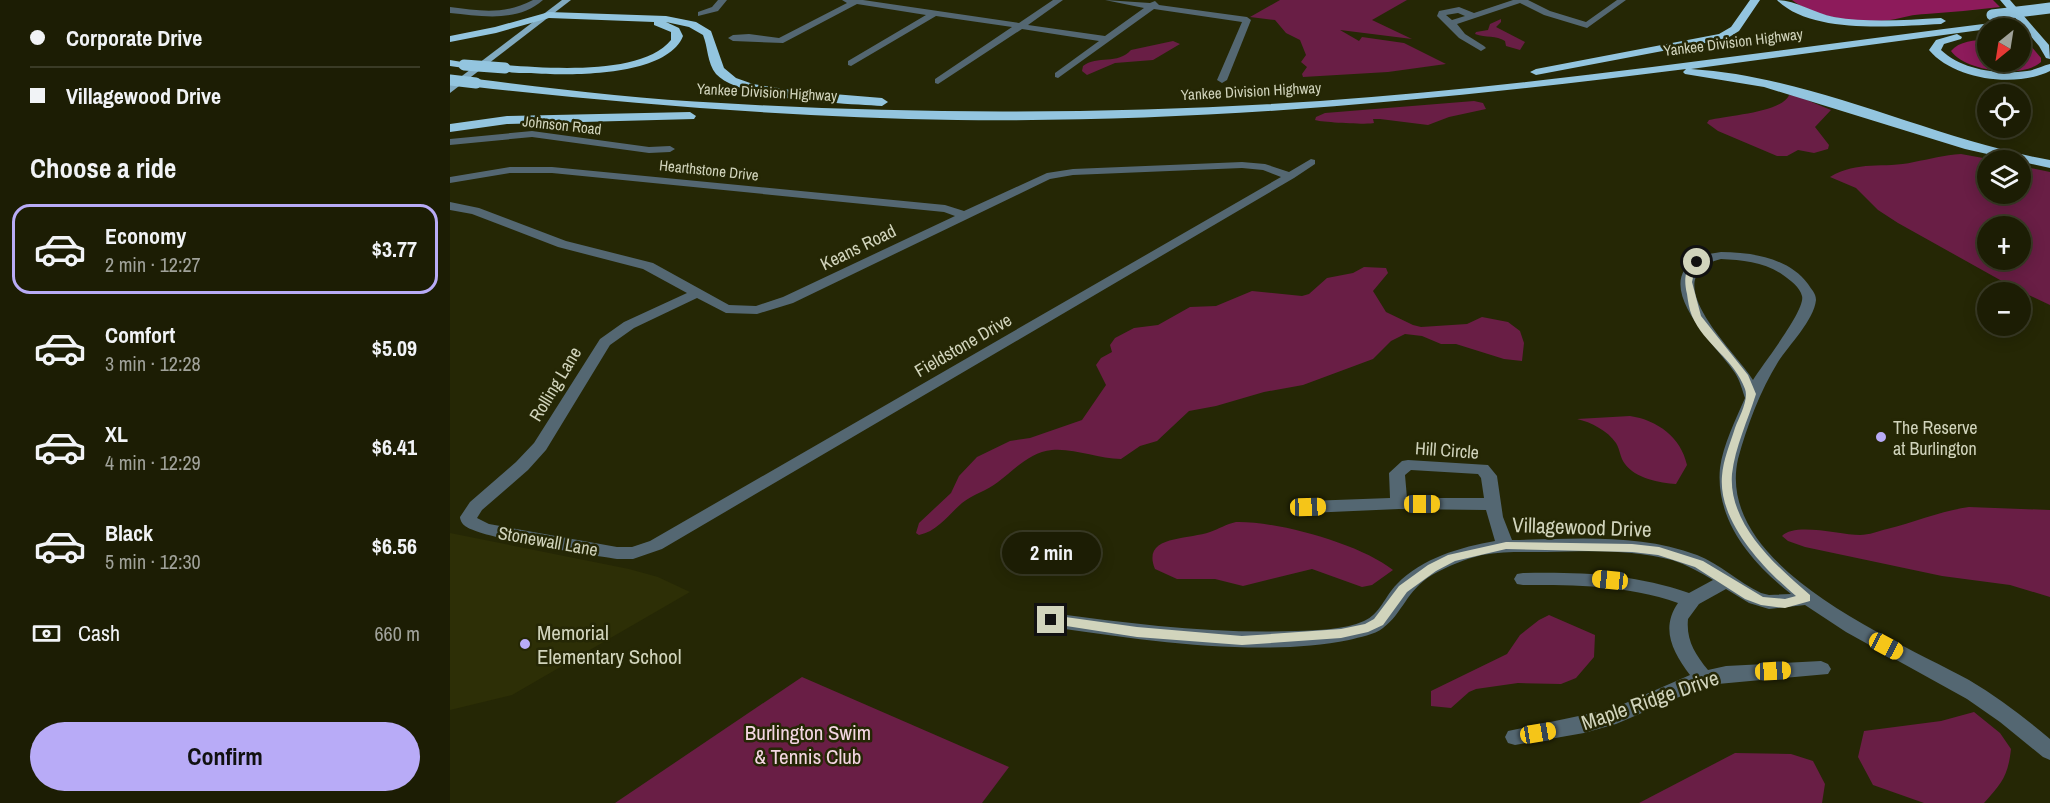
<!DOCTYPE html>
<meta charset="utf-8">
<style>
body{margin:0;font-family:"Archivo Narrow",sans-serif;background:#292a13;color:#f1f3f6;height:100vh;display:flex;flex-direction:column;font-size:22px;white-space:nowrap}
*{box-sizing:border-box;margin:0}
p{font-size:20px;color:#a0a29a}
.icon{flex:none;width:33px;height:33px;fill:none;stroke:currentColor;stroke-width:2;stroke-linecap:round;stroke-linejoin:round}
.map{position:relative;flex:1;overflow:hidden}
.drawer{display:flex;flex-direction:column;background:#1c1d04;width:450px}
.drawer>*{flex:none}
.guide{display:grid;align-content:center;height:132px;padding:0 30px;background:#1c1d04}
.needle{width:39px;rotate:210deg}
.controls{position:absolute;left:1527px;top:18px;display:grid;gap:12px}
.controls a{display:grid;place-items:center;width:54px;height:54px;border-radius:50%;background:#1c1d04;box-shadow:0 3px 15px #0003,0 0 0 2px #3a3b26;font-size:30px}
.end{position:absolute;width:27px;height:27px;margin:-14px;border:8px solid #d1d4bc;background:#111;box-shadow:0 0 0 3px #111}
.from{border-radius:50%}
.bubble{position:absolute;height:42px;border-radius:21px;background:#1c1d04;box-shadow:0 3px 15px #0003,0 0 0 2px #3a3b26;font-size:20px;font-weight:700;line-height:42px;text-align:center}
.car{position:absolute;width:18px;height:36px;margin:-18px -9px;border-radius:8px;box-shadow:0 0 4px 2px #0007;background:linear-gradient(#f5c518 24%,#345 0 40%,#f5c518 0 76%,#345 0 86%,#f5c518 0)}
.guide b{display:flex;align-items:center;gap:21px;height:57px;font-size:22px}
.guide b+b{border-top:2px solid #3a3b26}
.guide i{width:15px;height:15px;background:#f1f3f6}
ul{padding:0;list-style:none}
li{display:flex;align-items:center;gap:18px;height:90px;margin:0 12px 9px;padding:0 18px;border:3px solid transparent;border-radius:18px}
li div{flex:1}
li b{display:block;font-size:22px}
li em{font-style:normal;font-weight:700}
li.active{border-color:#b8abf7}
li>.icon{width:54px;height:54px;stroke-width:1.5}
h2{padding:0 30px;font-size:27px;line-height:72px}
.pay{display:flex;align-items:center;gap:15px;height:66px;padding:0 30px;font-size:22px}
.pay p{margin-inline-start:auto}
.button{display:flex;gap:12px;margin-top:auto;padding:12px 30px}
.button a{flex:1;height:69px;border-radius:36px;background:#b8abf7;color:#111;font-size:24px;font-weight:700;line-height:69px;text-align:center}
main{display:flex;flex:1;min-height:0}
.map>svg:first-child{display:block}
</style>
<main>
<section class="drawer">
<div class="guide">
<b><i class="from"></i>Corporate Drive</b>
<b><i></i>Villagewood Drive</b>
</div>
<h2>Choose a ride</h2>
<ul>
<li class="active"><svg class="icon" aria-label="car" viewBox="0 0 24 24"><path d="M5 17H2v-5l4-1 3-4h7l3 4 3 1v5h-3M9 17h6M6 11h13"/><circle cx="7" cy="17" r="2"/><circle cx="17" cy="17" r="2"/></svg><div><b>Economy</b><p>2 min · 12:27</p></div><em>$3.77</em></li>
<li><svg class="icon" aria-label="car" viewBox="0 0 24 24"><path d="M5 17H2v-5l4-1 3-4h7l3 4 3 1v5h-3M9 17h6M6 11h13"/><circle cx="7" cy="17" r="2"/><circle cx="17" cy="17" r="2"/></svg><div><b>Comfort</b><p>3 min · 12:28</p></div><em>$5.09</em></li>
<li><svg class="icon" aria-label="car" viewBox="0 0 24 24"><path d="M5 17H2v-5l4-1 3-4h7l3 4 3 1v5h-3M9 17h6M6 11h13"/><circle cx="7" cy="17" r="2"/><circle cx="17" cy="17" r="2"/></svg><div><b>XL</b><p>4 min · 12:29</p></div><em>$6.41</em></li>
<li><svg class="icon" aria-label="car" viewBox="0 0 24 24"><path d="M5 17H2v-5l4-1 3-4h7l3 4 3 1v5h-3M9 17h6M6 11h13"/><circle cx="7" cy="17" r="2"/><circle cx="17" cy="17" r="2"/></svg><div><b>Black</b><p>5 min · 12:30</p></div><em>$6.56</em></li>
</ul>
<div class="pay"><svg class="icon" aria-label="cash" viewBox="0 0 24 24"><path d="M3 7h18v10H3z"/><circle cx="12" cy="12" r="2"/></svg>Cash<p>660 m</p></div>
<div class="button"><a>Confirm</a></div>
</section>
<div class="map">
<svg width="1600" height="803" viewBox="0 0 1600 803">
<rect width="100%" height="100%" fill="#252705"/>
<path fill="#2d2f06" d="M 0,533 L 179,569 L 208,577 L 240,592 L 62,695 L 0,710 Z"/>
<g fill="#691e45" fill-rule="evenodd">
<path d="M 830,0 L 957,0 L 922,20 L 962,39 L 890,30 L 909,41 L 912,37 L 954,43 L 996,64 L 938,72 L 853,77 L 852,74 L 857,67 L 851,62 L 856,55 L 850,40 L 836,33 L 825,20 L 800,17 Z"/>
<path d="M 1051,19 L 1051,22 L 1046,27 L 1075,42 L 1070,50 L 1056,46 L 1055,41 C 1046,35 1036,38 1025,34 L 1026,32 L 1038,30 L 1040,24 Z"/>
<path d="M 723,41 L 730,44 L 703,60 L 665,63 L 637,75 L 632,71 L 633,66 C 647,55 668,65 681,50 Z"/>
<path d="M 1339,95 L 1347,96 L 1381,110 L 1365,127 L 1379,145 L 1378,149 L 1364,153 L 1348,150 L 1337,156 L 1327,156 L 1268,131 L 1257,123 L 1259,120 C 1276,116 1333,112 1339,95 Z"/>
<path d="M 1024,101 L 1033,103 L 1036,109 L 999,117 L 978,125 L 930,119 L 923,119 L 924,123 C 918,125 869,122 865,120 L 866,117 L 875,113 Z"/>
<path d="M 1511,154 L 1544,160 L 1538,160 L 1538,194 L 1570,194 L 1571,166 L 1600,172 L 1600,305 L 1568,290 L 1448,223 L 1428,210 L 1406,188 L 1380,177 C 1408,160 1433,169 1464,162 C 1480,159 1494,155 1511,154 ZM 1538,226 L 1570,226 L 1570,260 L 1538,260 Z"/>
<path d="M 914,267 L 936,268 L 938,273 L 923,291 L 936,312 L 963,325 L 971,327 L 1017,324 L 1032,317 L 1058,322 L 1070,331 L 1074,343 L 1072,361 L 1054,359 L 1006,344 L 991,344 L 972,336 L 955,334 L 941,341 L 923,359 L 853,385 L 814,392 L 766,406 L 739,411 L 707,441 L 690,446 L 671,459 C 648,459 625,448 602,450 C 580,452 565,469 548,482 C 537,491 523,494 512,503 C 498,515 488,531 469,535 L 466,533 L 469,523 L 501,493 L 509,476 L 527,457 L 560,441 L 580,438 L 632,420 L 656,385 L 646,365 L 651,358 L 662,352 L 660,345 L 665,338 L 684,328 L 708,325 L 740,307 L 766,306 L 802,291 L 852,296 L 859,294 L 877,278 L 903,273 Z"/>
<path d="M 1180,416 C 1207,420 1231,437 1237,465 L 1226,484 C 1210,483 1185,478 1175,464 C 1170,458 1170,449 1166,443 C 1158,431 1141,422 1127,419 Z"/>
<path d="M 1519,507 L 1600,510 L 1600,597 L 1560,585 L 1492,576 L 1355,547 L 1338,541 L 1332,536 C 1345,522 1391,535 1410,535 C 1419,535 1429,531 1437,529 C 1465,522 1491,511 1519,507 Z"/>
<path d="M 786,522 C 828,521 910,544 943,570 L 922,585 L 912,587 L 862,569 L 793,586 L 765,579 L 727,579 L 705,569 C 691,535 738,540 760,532 C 769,529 776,524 786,522 Z"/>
<path d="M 1099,615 L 1145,635 L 1144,657 L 1126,678 L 1111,684 L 1068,683 L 1026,689 L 1019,692 L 1001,708 L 981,706 L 981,691 L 1057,654 L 1070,635 L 1089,620 Z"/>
<path d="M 352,677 L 559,767 L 532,803 L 165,803 Z"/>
<path d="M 1524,712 L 1550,733 L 1561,749 C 1558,776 1552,783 1534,803 L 1474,803 L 1423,785 L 1408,757 L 1414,731 L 1491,721 Z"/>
<path d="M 1285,753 L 1341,754 L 1363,761 L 1375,784 L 1372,803 L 1189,803 Z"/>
</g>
<g fill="#8d1b5b">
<path d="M 1342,0 L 1543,0 L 1550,7 C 1526,10 1501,12 1476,14 C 1464,14 1452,18 1440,20 C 1410,23 1366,19 1342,0 Z"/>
<path d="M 1571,34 L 1591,58 L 1591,62 C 1572,79 1515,71 1501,51 C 1509,41 1525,40 1537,40 L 1538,62 L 1570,62 Z"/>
</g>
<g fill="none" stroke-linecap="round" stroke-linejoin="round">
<g fill="#546772" fill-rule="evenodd">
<path d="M 83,0 L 93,0 C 67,23 31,16 0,13 L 0,7 C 30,11 55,15 83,0 Z"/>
<path d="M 268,0 L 277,0 L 268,11 L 248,16 L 248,12 L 262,7 Z"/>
<path d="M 392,0 L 413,0 L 569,23 L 603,0 L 613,0 L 578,25 L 655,36 L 694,8 L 655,0 L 700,3 L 705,1 L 709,5 L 797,17 L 801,20 L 777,80 L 772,83 L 767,80 L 792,22 L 704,9 L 608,78 L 605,77 L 605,73 L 649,41 L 572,29 L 488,84 L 485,83 L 485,79 L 562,27 L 486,16 L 401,66 L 398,65 L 398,61 L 476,15 L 407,4 L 333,43 L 283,41 L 278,38 L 283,35 L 299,34 L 329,38 L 397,3 Z"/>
<path d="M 1063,0 L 1078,0 L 1100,11 L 1136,22 L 1167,0 L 1176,0 L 1137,28 L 1094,15 L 1070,3 L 1007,24 L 1015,34 L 1034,46 L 1036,48 L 1031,51 L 1009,38 L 987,16 L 989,11 L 1009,7 L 1024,13 ZM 1008,13 L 1015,16 L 1002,20 L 996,15 Z"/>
<path d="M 82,131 L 199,147 L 220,146 L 225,149 L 220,152 L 199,153 L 82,137 L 0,145 L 0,139 Z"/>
<path d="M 861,159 L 865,160 L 865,164 L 844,178 L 212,549 L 183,559 L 167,559 C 143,555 26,538 14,525 C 12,524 10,519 10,517 L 20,502 L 66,462 L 84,443 L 150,339 L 174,322 L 237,293 L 193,269 L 108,247 L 22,214 L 0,210 L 0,202 L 29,208 L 116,241 L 203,263 L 279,305 L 306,306 L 333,297 L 505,216 L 494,212 L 102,173 L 60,173 L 0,183 L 0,177 L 60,167 L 102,167 L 495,205 L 514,211 L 597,173 L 623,169 L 792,162 L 815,164 L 839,172 ZM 792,168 L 813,170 L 831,177 L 200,541 L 182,547 L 167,547 L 39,524 L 27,518 L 32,510 L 78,470 L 96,450 L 160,345 L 184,328 L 247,298 L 276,313 L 307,314 L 343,303 L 600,179 L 623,175 Z"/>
<path d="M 1271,252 C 1301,252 1339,258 1358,284 C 1361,289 1366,293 1366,300 C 1364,320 1339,345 1328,362 C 1310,391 1297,426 1288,459 C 1264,567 1445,639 1519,680 C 1548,697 1574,717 1600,739 L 1600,760 L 1593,757 L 1550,722 L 1517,699 L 1396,632 L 1355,605 L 1319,609 L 1299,603 L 1276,589 L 1249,604 L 1238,619 C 1236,640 1245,654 1258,670 L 1276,666 L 1371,661 L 1378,664 L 1381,669 L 1378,674 L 1257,685 L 1166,724 L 1134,733 L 1065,745 L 1058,743 L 1055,737 L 1058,731 L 1162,709 L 1240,675 C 1223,652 1210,629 1228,603 C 1177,585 1126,585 1073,585 L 1067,584 L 1064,579 L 1067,574 L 1073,573 C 1131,572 1184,574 1239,593 L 1263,580 C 1250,572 1237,565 1222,560 C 1182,549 1137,551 1096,552 C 1075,552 1053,551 1032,555 C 1015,559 998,566 982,575 C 956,591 953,613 933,628 C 924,635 910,637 899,640 C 809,658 692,640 601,627 L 594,625 L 592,620 L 594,615 L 601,613 C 683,624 764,634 846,631 C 868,630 894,630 914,621 C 930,614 935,596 947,584 C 972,558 1011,547 1045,541 L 1036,510 L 949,509 L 858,513 L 852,511 L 850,507 L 852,503 L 858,501 L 940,498 L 939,473 L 952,461 L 958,460 L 1038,465 L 1047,476 L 1053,517 L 1062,540 C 1123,539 1189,533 1247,555 C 1270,564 1288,582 1311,593 L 1319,595 L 1341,594 C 1302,563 1265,521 1270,468 C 1273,445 1286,419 1295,398 C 1292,389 1290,381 1285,373 C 1269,348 1198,285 1248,258 C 1255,254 1264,253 1271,252 ZM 1271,259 C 1293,260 1315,262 1333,275 C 1340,280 1350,287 1352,296 C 1356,310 1312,365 1303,380 C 1287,353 1202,277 1271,259 ZM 961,470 L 1028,474 L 1031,478 L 1034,498 L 957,498 L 955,475 Z"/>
</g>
<path fill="#81aac0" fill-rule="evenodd" d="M 112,0 L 121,0 L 0,93 L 0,85 Z"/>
<g fill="#93c5df" fill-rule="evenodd">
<path d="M 1300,0 L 1310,0 L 1289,31 L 1276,39 L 1086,75 L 1080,72 L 1086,69 L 1269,34 L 1281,27 Z"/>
<path d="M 1327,0 C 1345,0 1364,13 1384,17 C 1419,23 1456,20 1491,18 L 1496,21 L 1491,24 C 1445,26 1362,35 1327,0 Z"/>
<path d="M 1550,0 L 1560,0 L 1599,45 L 1600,59 L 1596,58 L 1589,46 Z"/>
<path d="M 99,12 L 216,16 L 246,22 L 261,31 L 274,68 L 286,78 L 303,84 L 347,91 L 432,98 L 438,102 L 432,106 C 395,103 291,101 266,74 C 257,63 258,47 253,35 L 239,27 L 216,22 L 229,28 L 233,36 C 217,77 118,76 81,73 C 71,73 57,74 49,68 L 55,65 C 97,68 192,76 221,40 L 221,32 L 204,25 L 204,22 L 99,18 L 46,33 L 0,42 L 0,36 L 45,27 Z"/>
<path d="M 1549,22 L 1554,25 L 1553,27 L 1241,69 C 1365,77 1478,138 1600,160 L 1600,168 L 1515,149 L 1314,87 L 1235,74 L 1233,72 L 1236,69 C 994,100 751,123 507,120 C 346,117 186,105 26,87 L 20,83 L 26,79 C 107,89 189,99 271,103 C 470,115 670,114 870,101 C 1097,85 1323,50 1549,22 Z"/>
<path d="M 1507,34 L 1512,37 L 1511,39 L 1494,44 L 1491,50 C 1512,70 1549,75 1577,71 C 1585,70 1592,66 1600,64 L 1600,71 C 1566,88 1504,80 1479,50 L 1486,40 Z"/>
<path d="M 0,60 L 18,63 L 20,65 L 14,68 L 0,66 Z"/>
<path d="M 240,112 L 246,116 L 244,119 L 57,124 L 0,132 L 0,124 L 57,116 Z"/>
</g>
<g stroke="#93c5df" stroke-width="11">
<path d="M 1542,15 L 1600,8"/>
<path d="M 14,65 L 55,68"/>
<path d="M 0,80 L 26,83"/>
</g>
</g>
<path fill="#d1d4bc" d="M 1244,261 L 1251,262 L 1245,269 L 1242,282 L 1251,316 L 1298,375 L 1306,394 C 1298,420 1285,447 1282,474 C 1278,524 1326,566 1360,595 L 1360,601 L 1335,608 L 1311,605 L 1295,599 L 1245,567 L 1208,555 L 1182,552 L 1056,549 L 1005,561 L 986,571 L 957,592 L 933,625 L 918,632 L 891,638 L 792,645 L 687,637 L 597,623 L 595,620 L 601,615 L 687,627 L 792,636 L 891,629 L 915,624 L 924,619 L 949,586 L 978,565 L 998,555 L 1056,542 L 1182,544 L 1209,547 L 1253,561 L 1313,597 L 1335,599 L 1346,596 C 1314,569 1268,522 1272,476 C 1273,460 1280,444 1285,428 C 1289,417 1299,400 1295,389 C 1285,360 1254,344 1242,316 C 1239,309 1238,301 1237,294 C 1234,281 1234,270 1244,261 Z"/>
<g fill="#b8abf7" stroke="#252705" stroke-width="2">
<circle cx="1431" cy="437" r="6"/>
<circle cx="75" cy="644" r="6"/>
</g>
<g text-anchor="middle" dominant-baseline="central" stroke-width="5" stroke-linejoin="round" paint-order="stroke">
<g font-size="15" fill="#d1d4bc" stroke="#252705">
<text transform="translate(1283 42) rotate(-7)">Yankee Division Highway</text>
<text transform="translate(801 91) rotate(-3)">Yankee Division Highway</text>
<text transform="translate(317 92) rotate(3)">Yankee Division Highway</text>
<text transform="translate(112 125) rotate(6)">Johnson Road</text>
<text transform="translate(259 170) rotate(6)">Hearthstone Drive</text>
</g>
<g font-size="18" fill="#d1d4bc" stroke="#252705">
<text transform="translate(408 247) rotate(-26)">Keans Road</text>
<text transform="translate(513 345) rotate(-30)">Fieldstone Drive</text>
<text transform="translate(105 384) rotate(-59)">Rolling Lane</text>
<text transform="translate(997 450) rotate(4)">Hill Circle</text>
<text transform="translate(98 541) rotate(10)">Stonewall Lane</text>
</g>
<g font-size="18" fill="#d1d4bc" stroke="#252705" text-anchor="start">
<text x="1443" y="427">The Reserve<tspan x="1443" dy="21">at Burlington</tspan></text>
</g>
<g font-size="21" fill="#d1d4bc" stroke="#252705">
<text transform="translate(1132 527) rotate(2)">Villagewood Drive</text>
<text transform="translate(1200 700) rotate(-19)">Maple Ridge Drive</text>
</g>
<g font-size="21" fill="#d1d4bc" stroke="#252705" text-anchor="start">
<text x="87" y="632">Memorial<tspan x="87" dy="24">Elementary School</tspan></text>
</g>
<g font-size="21" fill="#f4d6e2" stroke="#252705">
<text x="358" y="732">Burlington Swim<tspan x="358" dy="24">&amp; Tennis Club</tspan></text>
</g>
</g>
</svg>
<div class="controls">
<a><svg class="needle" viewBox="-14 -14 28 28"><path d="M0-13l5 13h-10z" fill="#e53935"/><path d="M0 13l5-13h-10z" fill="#a0a29a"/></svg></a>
<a><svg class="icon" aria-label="locate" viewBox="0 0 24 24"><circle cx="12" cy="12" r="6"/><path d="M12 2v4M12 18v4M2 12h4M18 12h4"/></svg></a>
<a><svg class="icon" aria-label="layers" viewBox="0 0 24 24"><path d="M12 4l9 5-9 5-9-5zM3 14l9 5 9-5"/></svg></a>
<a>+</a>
<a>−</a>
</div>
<i class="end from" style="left:1247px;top:262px"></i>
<i class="end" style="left:601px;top:620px"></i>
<div class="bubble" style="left:552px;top:532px;width:99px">2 min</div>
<i class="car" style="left:972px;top:504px;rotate:90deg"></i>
<i class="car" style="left:858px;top:507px;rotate:88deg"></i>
<i class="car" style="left:1160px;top:580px;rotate:276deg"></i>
<i class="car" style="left:1436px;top:646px;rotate:118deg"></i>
<i class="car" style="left:1323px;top:671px;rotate:87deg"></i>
<i class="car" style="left:1088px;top:733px;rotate:80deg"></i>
</div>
</main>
